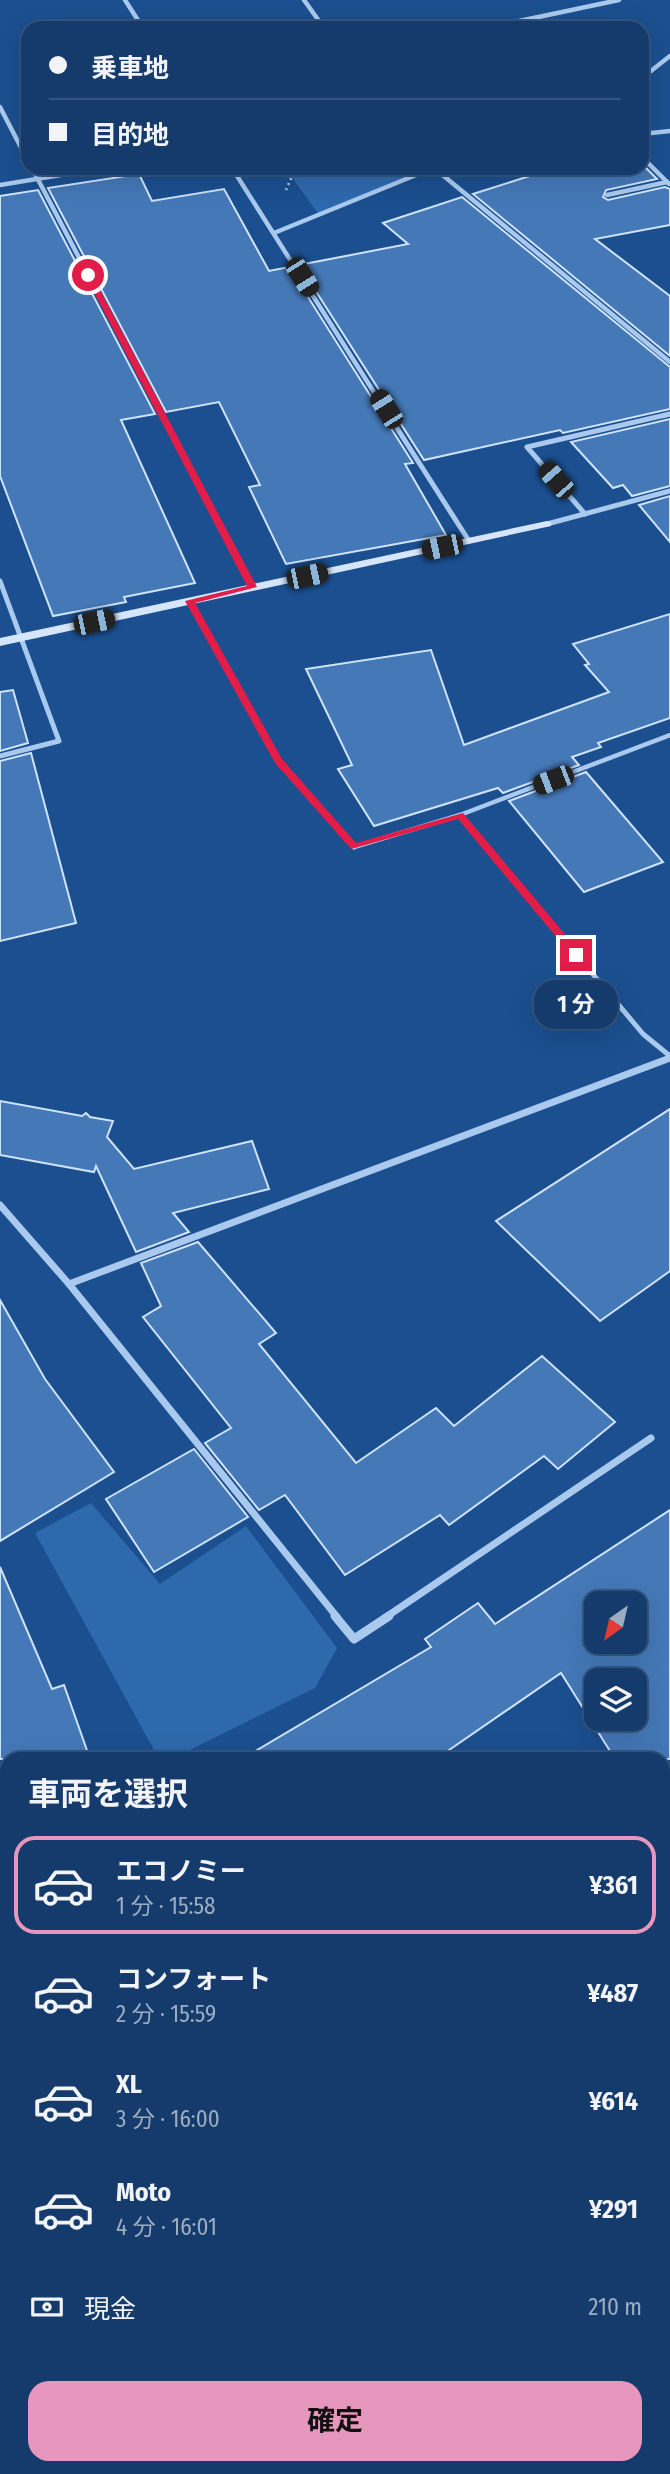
<!DOCTYPE html>
<html lang="ja">
<meta charset="utf-8">
<style>
body{margin:0;font-family:"Fira Sans Condensed","Noto Sans JP",sans-serif;background:#214673;color:#f1f3f6;height:100vh;display:flex;flex-direction:column;font-size:26px;white-space:nowrap}
*{box-sizing:border-box;margin:0}
p{font-size:23px;color:#9dadc1}
.icon{flex:none;width:38px;height:38px;fill:none;stroke:currentColor;stroke-width:2;stroke-linecap:round;stroke-linejoin:round}
.map{position:relative;flex:1;overflow:hidden}
.panel{position:absolute;left:0px;top:1752px;width:670px;height:723px;display:flex;flex-direction:column;background:#143b6b;border-radius:21px 21px 0 0;box-shadow:0 7px 28px #0002,0 0 0 2px #33557e}
.panel>*{flex:none}
.top-card{position:absolute;left:21px;top:21px;width:628px;height:154px;border-radius:21px;box-shadow:0 7px 28px #0002,0 0 0 2px #33557e;display:grid;align-content:center;height:154px;padding:0 28px;background:#143b6b}
.needle{width:46px;rotate:214deg}
.fabs{position:absolute;left:584px;top:1591px;display:grid;gap:14px}
.fabs a{display:grid;place-items:center;width:63px;height:63px;border-radius:14px;background:#143b6b;box-shadow:0 7px 28px #0002,0 0 0 2px #33557e;font-size:35px}
.end{position:absolute;width:32px;height:32px;margin:-16px;border:9px solid #e11d48;background:#fff;box-shadow:0 0 0 4px #fff}
.from{border-radius:50%}
.bubble{position:absolute;height:49px;border-radius:21px;background:#143b6b;box-shadow:0 7px 28px #0002,0 0 0 2px #33557e;font-size:23px;font-weight:700;line-height:49px;text-align:center}
.car{position:absolute;width:21px;height:42px;margin:-21px -10px;border-radius:9px;box-shadow:0 0 5px 2px #0007;background:linear-gradient(#222 24%,#8ab4d8 0 40%,#222 0 76%,#8ab4d8 0 86%,#222 0)}
.top-card b{display:flex;align-items:center;gap:24px;height:66px;font-size:26px}
.top-card b+b{border-top:2px solid #33557e}
.top-card i{width:18px;height:18px;background:#f1f3f6}
ul{padding:0;list-style:none}
li{display:flex;align-items:center;gap:21px;height:98px;margin:0 14px 10px;padding:0 14px;border:4px solid transparent;border-radius:21px}
li div{flex:1}
li b{display:block;font-size:26px}
li em{font-style:normal;font-weight:700}
li.on{border-color:#e797bd}
li>.icon{width:63px;height:63px;stroke-width:1.5}
h2{padding:0 28px;font-size:32px;line-height:84px}
.pay{display:flex;align-items:center;gap:18px;height:77px;padding:0 28px;font-size:26px}
.pay p{margin-inline-start:auto}
.action{display:flex;gap:14px;margin-top:auto;padding:14px 28px}
.action a{flex:1;height:80px;border-radius:21px;background:#e797bd;color:#111;font-size:28px;font-weight:700;line-height:80px;text-align:center}
.map>svg:first-child{display:block}
</style>
<div class="map">
<svg width="670" height="2474" viewBox="0 0 670 2474">
<rect width="100%" height="100%" fill="#1b4f8f"/>
<g fill="#2e69ad">
<path d="M 285,168 L 427,168 L 320,216 Z"/>
<path d="M 91,1503 L 160,1584 L 246,1526 L 337,1648 L 315,1688 L 172,1759 L 159,1759 L 35,1533 Z"/>
</g>
<g fill="#4478b7" stroke="#cfe3fa" stroke-width="2" fill-rule="evenodd">
<path d="M 642,164 L 657,179 L 606,190 L 603,197 L 608,200 L 665,187 L 670,189 L 670,225 L 595,239 L 670,296 L 670,356 L 473,194 L 555,168 L 642,168 Z"/>
<path d="M 139,174 L 152,201 L 224,189 L 269,271 L 289,267 L 413,463 L 405,464 L 446,535 L 286,564 L 249,487 L 260,485 L 219,402 L 166,412 L 48,188 Z"/>
<path d="M 38,190 L 155,414 L 121,420 L 195,583 L 124,597 L 126,602 L 53,616 L 0,476 L 0,196 Z"/>
<path d="M 462,197 L 670,367 L 670,409 L 563,433 L 560,430 L 424,460 L 299,265 L 408,244 L 383,223 Z"/>
<path d="M 670,419 L 670,486 L 632,496 L 623,485 L 613,488 L 571,442 Z"/>
<path d="M 670,496 L 670,542 L 639,505 Z"/>
<path d="M 670,614 L 670,718 L 598,743 L 601,747 L 572,757 L 579,765 L 503,793 L 498,788 L 374,826 L 338,769 L 352,765 L 306,669 L 431,650 L 464,745 L 609,692 L 585,665 L 589,664 L 573,644 Z"/>
<path d="M 13,690 L 28,743 L 0,751 L 0,692 Z"/>
<path d="M 31,753 L 76,923 L 0,941 L 0,761 Z"/>
<path d="M 586,772 L 663,862 L 584,892 L 509,801 Z"/>
<path d="M 0,1101 L 82,1116 L 86,1113 L 90,1117 L 113,1121 L 107,1137 L 134,1169 L 252,1141 L 269,1189 L 173,1213 L 189,1232 L 136,1252 L 96,1166 L 94,1172 L 0,1155 Z"/>
<path d="M 670,1109 L 670,1271 L 600,1321 L 496,1221 Z"/>
<path d="M 198,1242 L 276,1333 L 259,1344 L 356,1463 L 436,1408 L 454,1426 L 542,1356 L 615,1422 L 558,1469 L 544,1456 L 449,1525 L 440,1515 L 345,1575 L 285,1495 L 259,1510 L 205,1443 L 231,1428 L 143,1317 L 161,1306 L 141,1263 Z"/>
<path d="M 0,1300 L 45,1379 L 114,1472 L 0,1541 Z"/>
<path d="M 194,1449 L 248,1517 L 154,1572 L 106,1499 Z"/>
<path d="M 670,1510 L 670,1759 L 615,1759 L 561,1673 L 436,1759 L 242,1759 L 431,1647 L 425,1639 L 478,1603 L 495,1624 ZM 597,1603 L 635,1603 L 635,1642 L 597,1642 ZM 597,1680 L 635,1680 L 635,1718 L 597,1718 Z"/>
<path d="M 0,1567 L 52,1689 L 64,1685 L 90,1759 L 0,1759 Z"/>
</g>
<g fill="none" stroke-linecap="round" stroke-linejoin="round">
<path stroke="#a9c9ee" stroke-width="2.5" stroke-dasharray="2 3.5" stroke-linecap="butt" d="M 286,190 L 292,176"/>
<g stroke="#a9c9ee" stroke-width="4.5">
<path d="M 460,815 L 568,944"/>
<path d="M 354,847 L 460,815 L 670,735"/>
</g>
<path stroke="#a9c9ee" stroke-width="5" d="M 566,942 L 643,1034 L 670,1056"/>
<g stroke="#a9c9ee" stroke-width="4.5">
<path d="M 125,0 L 143,28"/>
<path d="M 304,0 L 324,28"/>
<path d="M 486,28 L 619,0"/>
<path d="M 642,78 L 670,56"/>
<path d="M 0,107 L 28,161"/>
<path d="M 642,134 L 670,131"/>
<path d="M 642,157 L 669,184"/>
<path d="M 32,168 L 162,416"/>
<path d="M 232,168 L 389,416"/>
<path d="M 434,168 L 670,362"/>
<path d="M 0,185 L 103,168"/>
<path d="M 607,195 L 667,182"/>
<path d="M 274,233 L 433,168"/>
<path d="M 663,416 L 670,414"/>
</g>
<g stroke="#a9c9ee" stroke-width="5">
<path d="M 161,414 L 252,587"/>
<path d="M 388,414 L 469,541"/>
<path d="M 585,514 L 527,447 L 670,414"/>
<path d="M 547,524 L 670,491"/>
<path d="M 0,581 L 59,741 L 0,756"/>
<path d="M 190,601 L 279,761 L 354,847"/>
</g>
<g stroke="#a9c9ee" stroke-width="7">
<path d="M 0,1205 L 69,1284 L 337,1617"/>
<path d="M 69,1284 L 670,1058"/>
<path d="M 386,1617 L 651,1438"/>
</g>
<g stroke="#a9c9ee" stroke-width="9">
<path d="M 335,1616 L 354,1639 L 389,1616"/>
<path d="M 0,1952 L 7,1969"/>
<path d="M 0,2011 L 7,2008"/>
<path d="M 663,2204 L 670,2200"/>
<path d="M 204,2474 L 215,2468"/>
</g>
<path fill="#d6e6fa" fill-rule="evenodd" d="M 547,521 L 551,522 L 551,526 L 0,646 L 0,638 Z"/>
</g>
<path fill="#e11d48" d="M 88,273 L 92,275 L 257,587 L 195,603 L 282,759 L 356,843 L 463,813 L 580,952 L 580,957 L 573,957 L 458,819 L 351,849 L 275,763 L 185,601 L 247,586 L 85,275 Z"/>
</svg>
<div class="fabs">
<a><svg class="needle" viewBox="-14 -14 28 28"><path d="M0-13l5 13h-10z" fill="#e53935"/><path d="M0 13l5-13h-10z" fill="#9dadc1"/></svg></a>
<a><svg class="icon" aria-label="layers" viewBox="0 0 24 24"><path d="M12 4l9 5-9 5-9-5zM3 14l9 5 9-5"/></svg></a>
</div>
<i class="end from" style="left:88px;top:275px"></i>
<i class="end" style="left:576px;top:955px"></i>
<div class="bubble" style="left:534px;top:980px;width:84px">1 分</div>
<i class="car" style="left:302px;top:277px;rotate:148deg"></i>
<i class="car" style="left:386px;top:409px;rotate:328deg"></i>
<i class="car" style="left:556px;top:480px;rotate:319deg"></i>
<i class="car" style="left:442px;top:547px;rotate:258deg"></i>
<i class="car" style="left:307px;top:576px;rotate:78deg"></i>
<i class="car" style="left:94px;top:622px;rotate:78deg"></i>
<i class="car" style="left:553px;top:780px;rotate:249deg"></i>
<div class="top-card">
<b><i class="from"></i>乗車地</b>
<b><i></i>目的地</b>
</div>
<section class="panel">
<h2>車両を選択</h2>
<ul>
<li class="on"><svg class="icon" aria-label="car" viewBox="0 0 24 24"><path d="M5 17H2v-5l4-1 3-4h7l3 4 3 1v5h-3M9 17h6M6 11h13"/><circle cx="7" cy="17" r="2"/><circle cx="17" cy="17" r="2"/></svg><div><b>エコノミー</b><p>1 分 · 15:58</p></div><em>¥361</em></li>
<li><svg class="icon" aria-label="car" viewBox="0 0 24 24"><path d="M5 17H2v-5l4-1 3-4h7l3 4 3 1v5h-3M9 17h6M6 11h13"/><circle cx="7" cy="17" r="2"/><circle cx="17" cy="17" r="2"/></svg><div><b>コンフォート</b><p>2 分 · 15:59</p></div><em>¥487</em></li>
<li><svg class="icon" aria-label="car" viewBox="0 0 24 24"><path d="M5 17H2v-5l4-1 3-4h7l3 4 3 1v5h-3M9 17h6M6 11h13"/><circle cx="7" cy="17" r="2"/><circle cx="17" cy="17" r="2"/></svg><div><b>XL</b><p>3 分 · 16:00</p></div><em>¥614</em></li>
<li><svg class="icon" aria-label="car" viewBox="0 0 24 24"><path d="M5 17H2v-5l4-1 3-4h7l3 4 3 1v5h-3M9 17h6M6 11h13"/><circle cx="7" cy="17" r="2"/><circle cx="17" cy="17" r="2"/></svg><div><b>Moto</b><p>4 分 · 16:01</p></div><em>¥291</em></li>
</ul>
<div class="pay"><svg class="icon" aria-label="cash" viewBox="0 0 24 24"><path d="M3 7h18v10H3z"/><circle cx="12" cy="12" r="2"/></svg>現金<p>210 m</p></div>
<div class="action"><a>確定</a></div>
</section>
</div>
